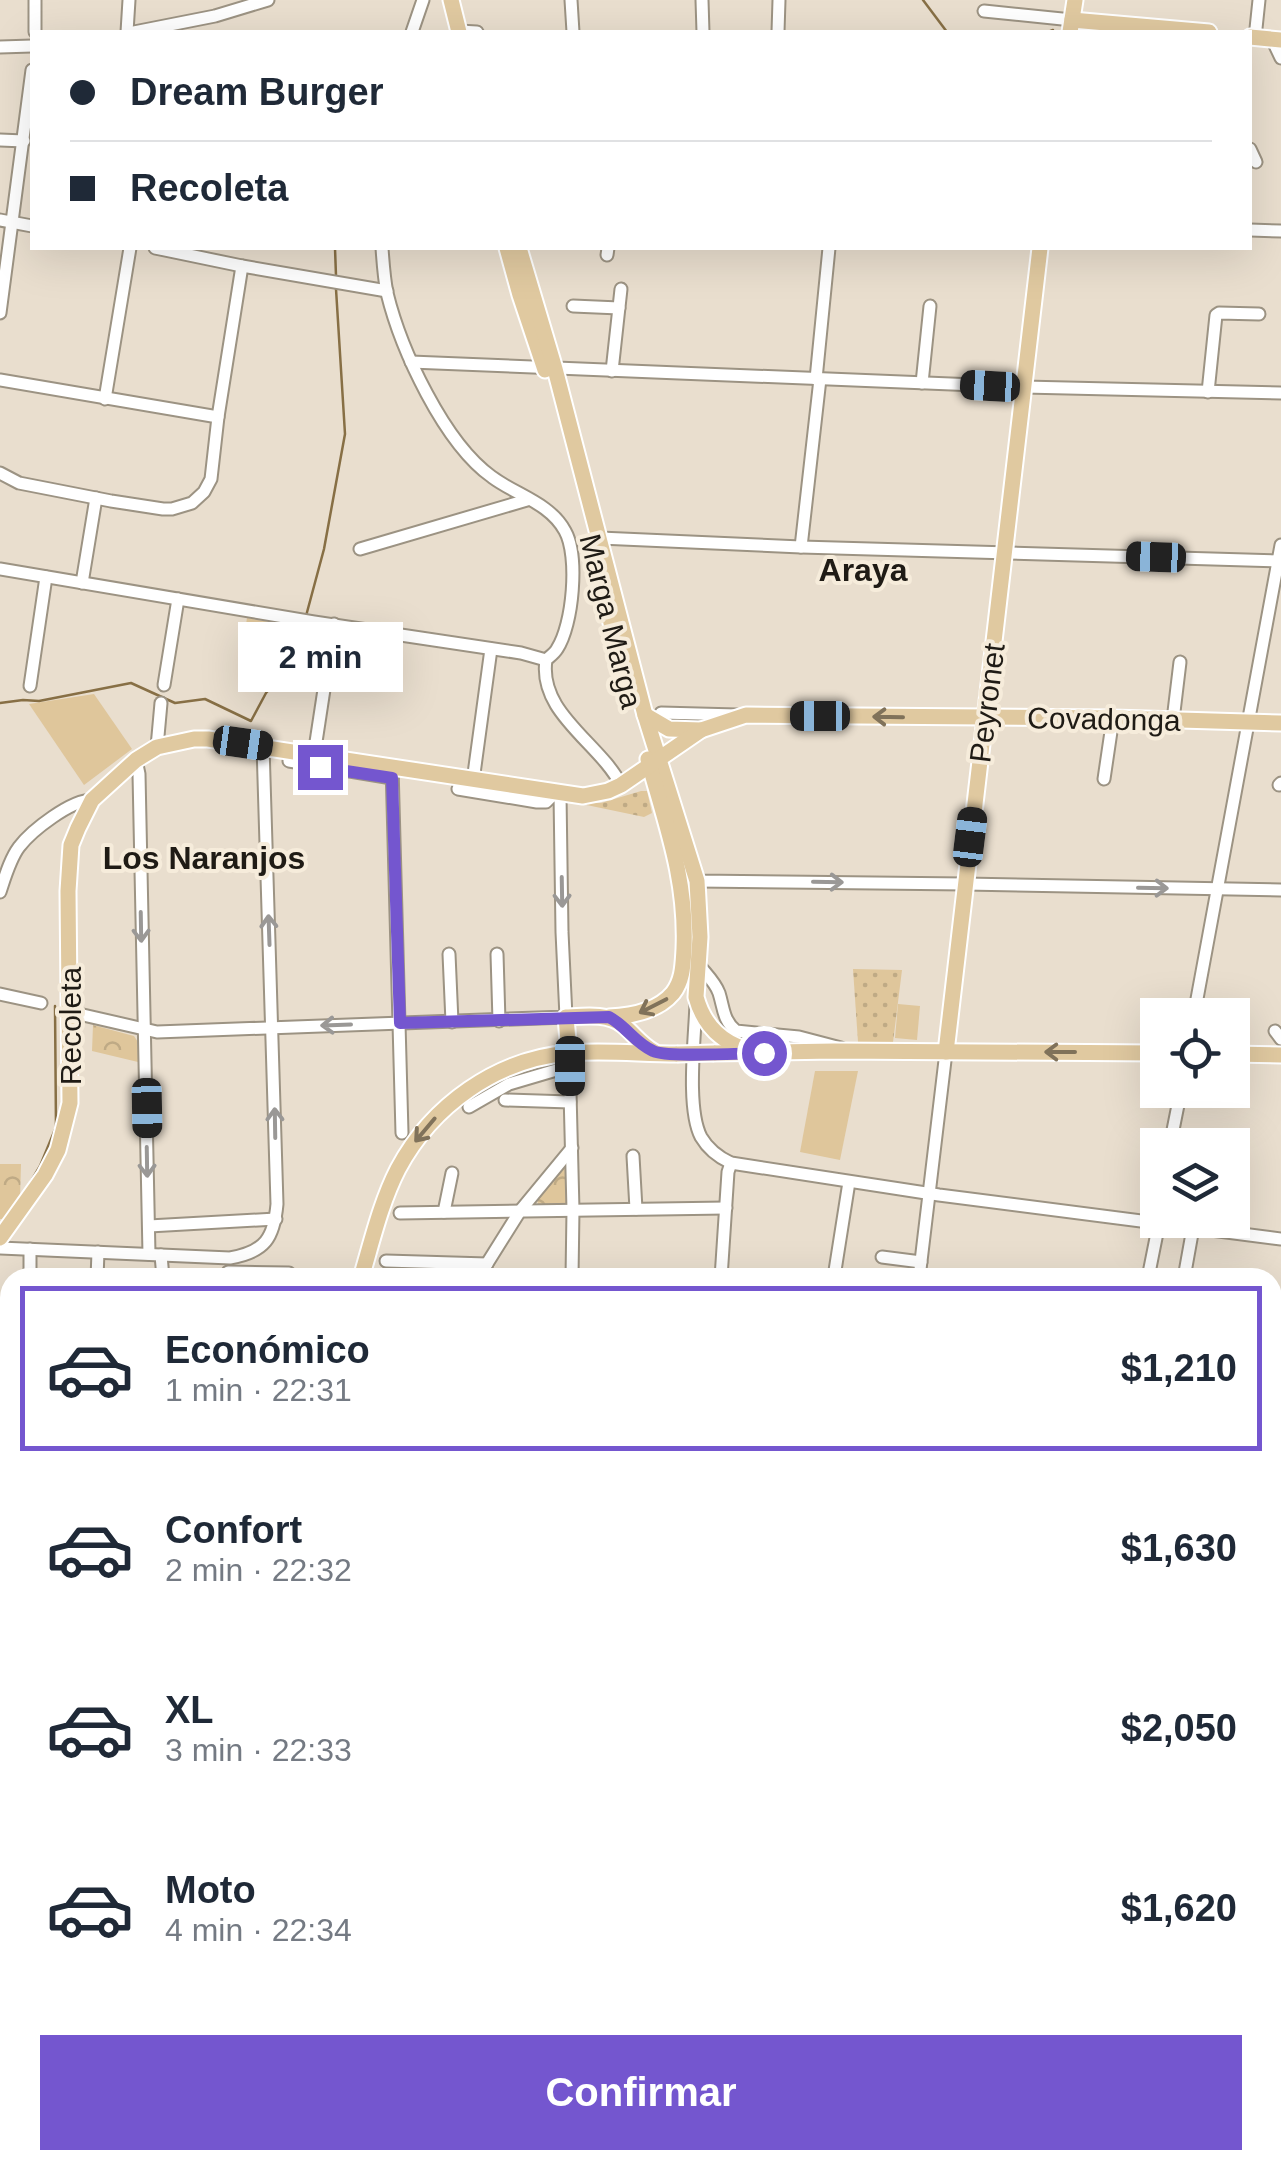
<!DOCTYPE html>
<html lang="es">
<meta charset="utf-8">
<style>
body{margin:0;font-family:Arial,sans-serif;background:#f2f2f3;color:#1f2937;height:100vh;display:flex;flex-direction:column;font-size:38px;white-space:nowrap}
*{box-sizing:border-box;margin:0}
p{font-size:32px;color:#747a83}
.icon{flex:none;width:55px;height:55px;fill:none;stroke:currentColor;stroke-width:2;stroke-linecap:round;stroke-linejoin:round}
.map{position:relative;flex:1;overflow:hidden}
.panel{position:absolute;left:0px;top:1268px;width:1282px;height:902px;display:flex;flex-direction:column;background:#fff;border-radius:30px 30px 0 0;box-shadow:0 10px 40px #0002}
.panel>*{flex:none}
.guide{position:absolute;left:30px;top:30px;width:1222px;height:220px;border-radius:0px;box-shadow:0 10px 40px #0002;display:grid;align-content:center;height:220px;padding:0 40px;background:#fff}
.buttons{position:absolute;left:1140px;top:998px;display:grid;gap:20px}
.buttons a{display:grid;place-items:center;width:110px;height:110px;border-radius:0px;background:#fff;box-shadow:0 10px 40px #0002;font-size:50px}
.end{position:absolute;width:45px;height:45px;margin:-22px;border:12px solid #7456cf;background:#fff;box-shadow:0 0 0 5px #fff}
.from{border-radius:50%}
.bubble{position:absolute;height:70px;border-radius:0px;background:#fff;box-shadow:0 10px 40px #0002;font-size:32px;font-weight:800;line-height:70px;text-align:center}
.car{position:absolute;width:30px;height:60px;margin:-30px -15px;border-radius:12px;box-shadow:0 0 8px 2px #0007;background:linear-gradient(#222 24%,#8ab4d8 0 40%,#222 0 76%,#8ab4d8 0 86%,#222 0)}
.guide b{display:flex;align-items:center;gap:35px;height:95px;font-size:38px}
.guide b+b{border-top:2px solid #e0e1e3}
.guide i{width:25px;height:25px;background:#1f2937}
ul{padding:18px 0 0;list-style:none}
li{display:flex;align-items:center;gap:30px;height:165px;margin:0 20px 15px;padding:0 20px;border:5px solid transparent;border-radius:0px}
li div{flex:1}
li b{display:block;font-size:38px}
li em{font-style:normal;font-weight:800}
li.selected{border-color:#7456cf}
li>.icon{width:90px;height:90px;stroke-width:1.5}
.button{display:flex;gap:20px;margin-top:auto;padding:20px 40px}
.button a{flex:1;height:115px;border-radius:0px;background:#7456cf;color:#fff;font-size:40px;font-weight:800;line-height:115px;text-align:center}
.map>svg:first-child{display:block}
</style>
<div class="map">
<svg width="1281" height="2168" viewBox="0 0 1281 2168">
<defs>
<pattern id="grass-dots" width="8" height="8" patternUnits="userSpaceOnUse" patternTransform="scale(2.5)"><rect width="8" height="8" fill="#dfc69b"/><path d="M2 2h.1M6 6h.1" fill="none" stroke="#bfaa85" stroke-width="1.8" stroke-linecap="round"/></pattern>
<pattern id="park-crowns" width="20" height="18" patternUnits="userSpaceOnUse" patternTransform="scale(2.5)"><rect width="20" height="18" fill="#dfc69b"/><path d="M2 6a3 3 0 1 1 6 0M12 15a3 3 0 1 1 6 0" fill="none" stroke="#bfaa85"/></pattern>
</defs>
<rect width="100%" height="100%" fill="#e9dece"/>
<g fill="url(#grass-dots)">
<path d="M 641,791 L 647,791 L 652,813 L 644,817 L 577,803 L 601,803 Z"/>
<path d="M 853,969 L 902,970 L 893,1042 L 858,1042 Z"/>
<path d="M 5,1577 L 10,1577 L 10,1686 L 6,1693 Z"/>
</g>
<g fill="url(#park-crowns)">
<path d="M 93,1025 L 134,1036 L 138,1042 L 138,1062 L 92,1051 Z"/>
<path d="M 0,1164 L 21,1164 L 20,1199 L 6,1219 L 0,1219 Z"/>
<path d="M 562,1165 L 567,1166 L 567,1204 L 538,1205 L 537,1198 Z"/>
</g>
<g fill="#dfc69b">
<path d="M 247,618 L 276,623 L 268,672 L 239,667 Z"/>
<path d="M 94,694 L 132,749 L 84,785 L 29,704 Z"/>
<path d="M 898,1004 L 920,1006 L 917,1040 L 895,1038 Z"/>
<path d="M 815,1071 L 858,1071 L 840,1160 L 800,1152 Z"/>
<path d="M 10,2134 L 10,2160 L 80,2160 L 78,2168 L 25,2168 L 2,2161 Z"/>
</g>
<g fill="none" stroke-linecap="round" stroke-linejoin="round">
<g stroke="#876f45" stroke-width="2.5">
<path d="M 923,0 L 947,32"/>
<path d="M 1048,32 L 1053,30"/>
<path d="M 335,248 L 336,276"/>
<path d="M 306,616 L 324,549 L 345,434 L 336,289"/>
<path d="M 0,703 L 23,700 L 39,701 L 131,683 L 175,703 L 205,699 L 251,721 L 266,693 L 286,671 L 303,624"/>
<path d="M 27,1188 L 40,1166 L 56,1127 L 55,1006"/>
</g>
<defs>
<g id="minor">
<path d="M 571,0 L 573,32"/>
<path d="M 702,0 L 703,32"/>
<path d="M 984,11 L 1072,20"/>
<path d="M 459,31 L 477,32"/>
<path d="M 35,32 L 35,0"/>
<path d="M 127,32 L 129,0"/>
<path d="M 134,32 L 215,16 L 268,0"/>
<path d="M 412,32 L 423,0"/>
<path d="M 778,32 L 779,0"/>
<path d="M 1255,38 L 1259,0"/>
<path d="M 1272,39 L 1281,58"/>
<path d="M 0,47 L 32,46"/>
<path d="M 0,140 L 24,141"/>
<path d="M 1250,149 L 1256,162"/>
<path d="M 0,220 L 32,226"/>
<path d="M 1250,230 L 1281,231"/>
<path d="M 155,248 L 242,266 L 387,291"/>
<path d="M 382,248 C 383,262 384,278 387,293 C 401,350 444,443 492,477 C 516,495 550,503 565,531 C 579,556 573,625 557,649 C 554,654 549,657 546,660 C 538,713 600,743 621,785"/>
<path d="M 607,255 L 608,248"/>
<path d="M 573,306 L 619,308"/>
<path d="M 0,313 L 32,70"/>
<path d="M 411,362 L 1024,387 L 1281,393"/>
<path d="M 612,371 L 621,289"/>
<path d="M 816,379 L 829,248"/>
<path d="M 0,380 L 218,417"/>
<path d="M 922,383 L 930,306"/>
<path d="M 1208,392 L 1216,315 L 1219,313 L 1259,314"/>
<path d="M 105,399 L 130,248"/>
<path d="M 0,473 L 19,483 L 111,501 L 163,509 L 172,509 L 192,503 L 204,492 L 211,479 L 218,417 L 242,266"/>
<path d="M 600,538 L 801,547 L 1281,561"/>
<path d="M 801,547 L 820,379"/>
<path d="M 360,549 L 527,500"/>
<path d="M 0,569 L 314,622 L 521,653 L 546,660"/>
<path d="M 82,583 L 96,498"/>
<path d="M 164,685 L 178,599"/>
<path d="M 30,686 L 46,577"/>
<path d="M 661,713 L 737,715"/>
<path d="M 1173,720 L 1180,662"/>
<path d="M 157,747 L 161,703"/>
<path d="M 314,755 L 334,624"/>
<path d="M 136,760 L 139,774 L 149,1254"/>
<path d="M 289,761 L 392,778"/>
<path d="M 392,767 L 402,1133"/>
<path d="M 1104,779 L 1113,718"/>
<path d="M 473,781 L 491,649"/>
<path d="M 1279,785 L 1281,783"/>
<path d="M 458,789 L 537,802 L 546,802 L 554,794"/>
<path d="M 693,876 L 697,881 L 965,884 L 1281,890"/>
<path d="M 0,892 C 5,877 10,859 19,847 C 32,830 71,800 92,800"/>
<path d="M 449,954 L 452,1022"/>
<path d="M 497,954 L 499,1021"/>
<path d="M 699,965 C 706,974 715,982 719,993 C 724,1009 723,1020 736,1031 L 799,1037 L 841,1048"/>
<path d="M 0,994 L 41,1003"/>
<path d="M 696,1003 C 695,1037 686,1108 701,1137 C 708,1149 718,1157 731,1163 L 939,1195 L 1281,1239"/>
<path d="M 70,1012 L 157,1032 L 566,1017 L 562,932 L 560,794"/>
<path d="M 1194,1015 L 1281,545"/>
<path d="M 1275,1031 L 1281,1039"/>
<path d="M 569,1053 L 573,1210 L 572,1278"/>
<path d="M 505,1100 L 570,1102"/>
<path d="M 469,1107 L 509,1084 L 570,1066"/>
<path d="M 1170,1145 L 1181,1090"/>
<path d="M 633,1156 L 636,1209"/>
<path d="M 444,1212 L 452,1173"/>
<path d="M 400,1213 L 726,1208"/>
<path d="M 149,1226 L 276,1219"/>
<path d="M 0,1248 L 230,1258 C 265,1252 274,1238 277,1204 L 263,746"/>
<path d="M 161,1255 L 163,1278"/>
<path d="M 882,1257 L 921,1262"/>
<path d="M 386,1261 L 487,1264"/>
<path d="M 228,1272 L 289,1273 L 294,1278"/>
<path d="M 834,1277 L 849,1182"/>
<path d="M 30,1278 L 30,1249"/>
<path d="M 97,1278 L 98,1252"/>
<path d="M 478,1278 L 520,1211 L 572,1148"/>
<path d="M 721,1278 L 728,1172 L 731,1163"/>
<path d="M 919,1278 L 946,1052"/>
<path d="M 1148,1278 L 1157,1233 L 1158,1214"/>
<path d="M 1184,1278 L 1193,1228"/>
<path d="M 1272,1452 L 1281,1454"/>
<path d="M 1272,1657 L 1281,1657"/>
<path d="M 1272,1985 L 1281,2003"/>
<path d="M 1272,2064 L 1281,2061"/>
<path d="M 501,2160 L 501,2168"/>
<path d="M 593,2160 L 593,2168"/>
<path d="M 724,2160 L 727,2168"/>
<path d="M 901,2160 L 904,2168"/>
<path d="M 1052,2160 L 1056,2168"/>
<path d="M 1202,2160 L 1205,2168"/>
<path d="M 965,2168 L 989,2160"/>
</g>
<g id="major">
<path d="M 451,0 L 459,32"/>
<path d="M 1072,20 L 1209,32"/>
<path d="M 1070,32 L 1075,0"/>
<path d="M 1250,37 L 1281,40"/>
<path d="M 507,248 L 520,295 L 545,370"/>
<path d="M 519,248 L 555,369 L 645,715 L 697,881 L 700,937 L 696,997 C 705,1031 730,1049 764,1053"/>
<path d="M 593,551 L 624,675"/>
<path d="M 645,715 L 669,729 L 701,730"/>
<path d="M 609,1017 C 631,1016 658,1011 673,993 C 683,980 683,965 684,949 C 687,879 666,825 648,759"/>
<path d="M 946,1052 L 1040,248"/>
<path d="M 569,1053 L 566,1017 C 585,1016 608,1013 623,1025 C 635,1035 639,1043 654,1052"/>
<path d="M 714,1053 L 834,1051 L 1158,1053"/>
<path d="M 1232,1054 L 1281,1055"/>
<path d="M 0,1238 L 45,1175 L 58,1150 L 70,1103 L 68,891 L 71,845 L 78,828 L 92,800 L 136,760 L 157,747 L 194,739 L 208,739 L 583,796 L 608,791 L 621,785 L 701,730 L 746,715 L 1113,718 L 1281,723"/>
<path d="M 361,1278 C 372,1241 381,1202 398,1169 C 432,1105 497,1059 569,1053 C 605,1050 641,1054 677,1054"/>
<path d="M 1272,1873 L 1281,1817"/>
<path d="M 1272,1918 L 1281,1915"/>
<path d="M 0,1955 L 10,1955"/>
<path d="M 0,1978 L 10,1981"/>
</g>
</defs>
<use href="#minor" stroke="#9c9383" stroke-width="15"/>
<use href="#major" stroke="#fff" stroke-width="19"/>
<use href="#minor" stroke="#fff" stroke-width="11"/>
<use href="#major" stroke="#e0c9a0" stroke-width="15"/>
<defs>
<path id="major-bridge" d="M 677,1054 L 714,1053"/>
</defs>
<use href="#major-bridge" stroke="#fff" stroke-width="19" stroke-linecap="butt"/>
<use href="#major-bridge" stroke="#e0c9a0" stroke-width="15"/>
</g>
<defs><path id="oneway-shaft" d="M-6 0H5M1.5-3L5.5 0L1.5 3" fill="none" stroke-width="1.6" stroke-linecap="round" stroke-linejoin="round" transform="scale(2.5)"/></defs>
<g stroke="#80725a">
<use href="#oneway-shaft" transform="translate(888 717) rotate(-179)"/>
<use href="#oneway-shaft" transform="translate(653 1006) rotate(153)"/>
<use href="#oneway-shaft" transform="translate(1060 1052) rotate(-180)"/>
<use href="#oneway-shaft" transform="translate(425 1130) rotate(130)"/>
</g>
<g stroke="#9a9896">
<use href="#oneway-shaft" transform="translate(828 882) rotate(1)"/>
<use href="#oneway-shaft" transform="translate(1153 888) rotate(1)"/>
<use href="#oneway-shaft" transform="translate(562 892) rotate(89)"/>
<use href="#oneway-shaft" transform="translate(141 927) rotate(89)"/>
<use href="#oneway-shaft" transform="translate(269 930) rotate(-92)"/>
<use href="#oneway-shaft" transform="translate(336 1025) rotate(178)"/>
<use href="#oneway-shaft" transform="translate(275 1123) rotate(-91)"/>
<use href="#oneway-shaft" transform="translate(147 1162) rotate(89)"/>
</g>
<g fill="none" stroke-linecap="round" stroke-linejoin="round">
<path stroke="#7456cf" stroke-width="12" d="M 320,767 L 392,778 L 400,1023 L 609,1017 C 626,1026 635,1043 653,1051 C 667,1058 743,1053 764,1053"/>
</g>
<g text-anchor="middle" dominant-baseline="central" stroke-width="8" stroke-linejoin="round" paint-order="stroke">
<g font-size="30" fill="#1f1b15" stroke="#f6ecdb">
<text transform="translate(611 621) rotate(76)">Marga Marga</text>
<text transform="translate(987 703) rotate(-83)">Peyronet</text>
<text transform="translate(1104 719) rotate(1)">Covadonga</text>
<text transform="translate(70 1026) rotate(-90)">Recoleta</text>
</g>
<g font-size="32" font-weight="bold" fill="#1f1b15" stroke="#f6ecdb">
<text x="863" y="570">Araya</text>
<text x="204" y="858">Los Naranjos</text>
</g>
</g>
</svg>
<div class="buttons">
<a><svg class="icon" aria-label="locate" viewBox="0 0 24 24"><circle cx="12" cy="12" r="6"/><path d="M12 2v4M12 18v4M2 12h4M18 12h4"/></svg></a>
<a><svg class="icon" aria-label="layers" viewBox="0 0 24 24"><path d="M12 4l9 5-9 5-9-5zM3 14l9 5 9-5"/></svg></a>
</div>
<i class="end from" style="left:764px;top:1053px"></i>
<i class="end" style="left:320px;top:767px"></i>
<div class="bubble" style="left:238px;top:622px;width:165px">2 min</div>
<i class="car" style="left:990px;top:386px;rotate:273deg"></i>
<i class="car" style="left:1156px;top:557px;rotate:272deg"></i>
<i class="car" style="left:820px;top:716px;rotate:270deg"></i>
<i class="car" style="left:243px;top:743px;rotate:98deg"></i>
<i class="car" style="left:970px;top:837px;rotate:7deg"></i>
<i class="car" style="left:570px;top:1066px;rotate:180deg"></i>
<i class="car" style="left:147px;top:1108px;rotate:179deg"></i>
<div class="guide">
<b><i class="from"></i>Dream Burger</b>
<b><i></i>Recoleta</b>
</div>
<section class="panel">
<ul>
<li class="selected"><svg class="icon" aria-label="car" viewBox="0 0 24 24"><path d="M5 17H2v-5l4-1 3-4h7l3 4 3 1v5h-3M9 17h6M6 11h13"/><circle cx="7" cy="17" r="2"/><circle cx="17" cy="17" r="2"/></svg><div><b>Económico</b><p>1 min · 22:31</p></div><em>$1,210</em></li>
<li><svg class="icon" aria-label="car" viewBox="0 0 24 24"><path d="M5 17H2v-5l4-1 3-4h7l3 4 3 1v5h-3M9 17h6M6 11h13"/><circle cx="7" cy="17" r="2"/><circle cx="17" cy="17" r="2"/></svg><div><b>Confort</b><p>2 min · 22:32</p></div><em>$1,630</em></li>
<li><svg class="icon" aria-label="car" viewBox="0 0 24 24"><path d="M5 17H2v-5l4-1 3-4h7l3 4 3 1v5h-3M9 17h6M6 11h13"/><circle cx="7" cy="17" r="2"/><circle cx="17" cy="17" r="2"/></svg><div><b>XL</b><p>3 min · 22:33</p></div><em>$2,050</em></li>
<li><svg class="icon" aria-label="car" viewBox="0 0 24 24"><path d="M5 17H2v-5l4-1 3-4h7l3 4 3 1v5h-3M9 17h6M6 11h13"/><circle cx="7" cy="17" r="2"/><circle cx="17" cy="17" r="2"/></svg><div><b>Moto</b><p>4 min · 22:34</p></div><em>$1,620</em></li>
</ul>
<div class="button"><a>Confirmar</a></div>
</section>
</div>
